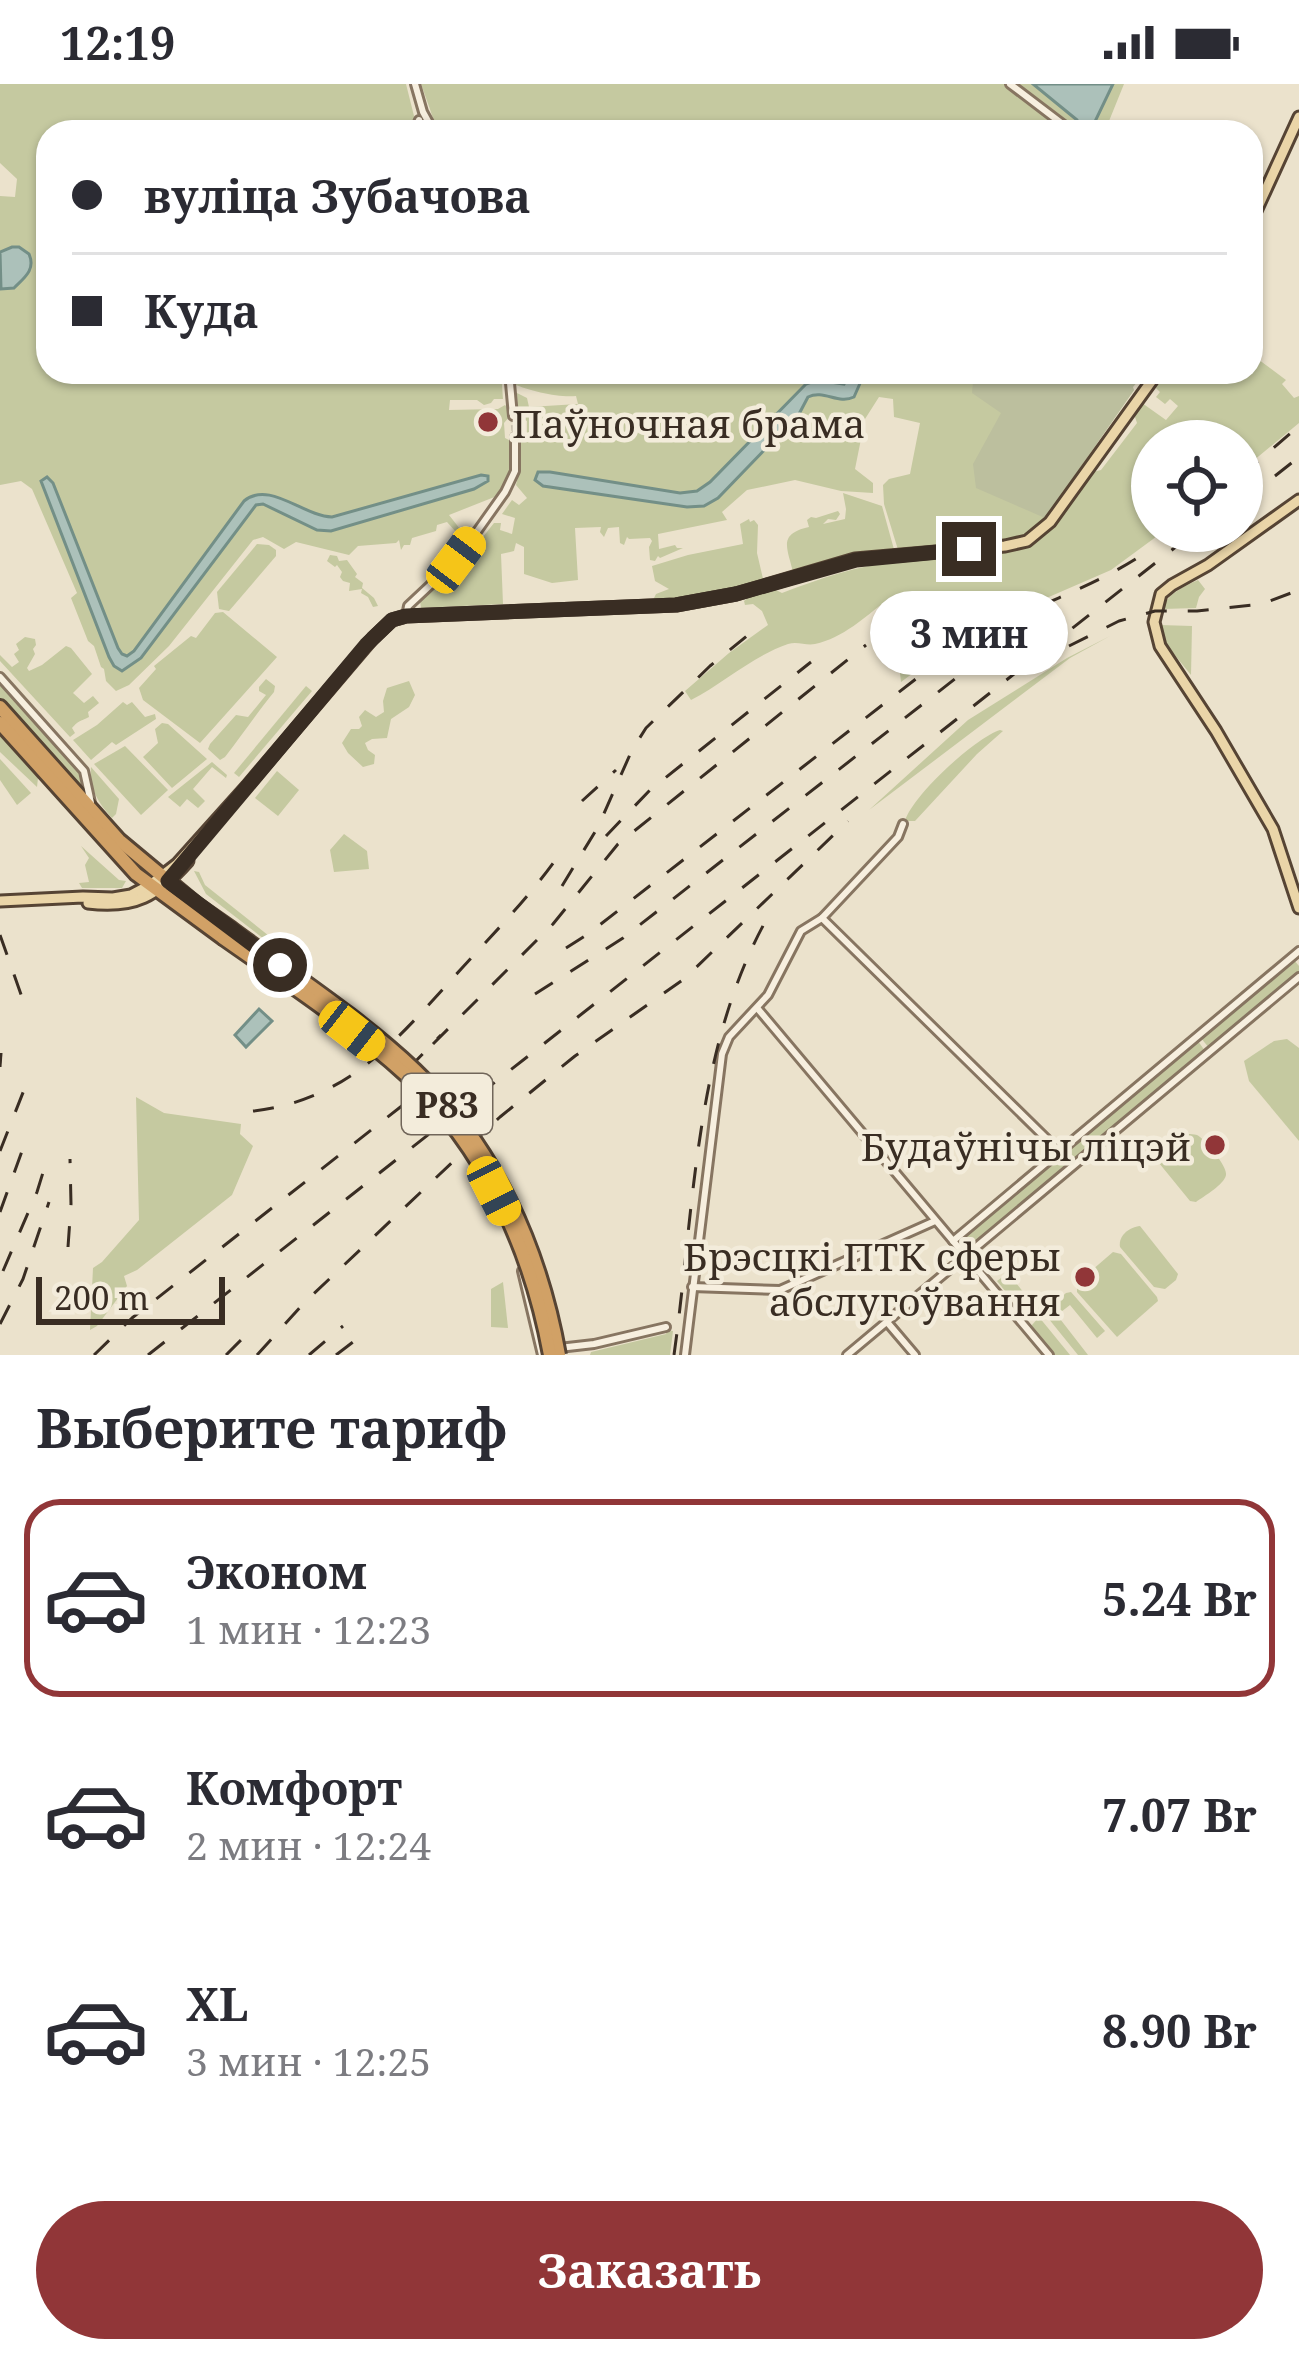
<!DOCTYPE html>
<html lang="ru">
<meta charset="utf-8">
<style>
body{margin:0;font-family:"Noto Serif",serif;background:#f7f7f7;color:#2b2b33;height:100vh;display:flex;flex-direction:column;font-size:45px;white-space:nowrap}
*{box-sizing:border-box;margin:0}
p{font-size:39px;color:#7c7c81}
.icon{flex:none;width:66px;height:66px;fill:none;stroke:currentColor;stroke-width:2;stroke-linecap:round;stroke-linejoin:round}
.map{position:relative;height:1271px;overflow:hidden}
.panel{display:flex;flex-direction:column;background:#fff;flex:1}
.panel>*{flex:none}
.top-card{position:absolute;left:36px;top:36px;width:1227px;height:264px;border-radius:36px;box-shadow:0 3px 9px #0004;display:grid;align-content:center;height:264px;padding:0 36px;background:#fff}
.buttons{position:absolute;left:1131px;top:336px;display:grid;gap:24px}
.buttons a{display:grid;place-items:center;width:132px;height:132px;border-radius:50%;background:#fff;box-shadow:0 3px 9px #0004;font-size:60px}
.scale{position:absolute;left:36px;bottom:30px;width:189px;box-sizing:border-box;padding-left:12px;border:6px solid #392d23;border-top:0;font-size:33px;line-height:42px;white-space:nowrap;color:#392d23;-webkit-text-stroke:9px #f3ecdb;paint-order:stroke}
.end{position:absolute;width:54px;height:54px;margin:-27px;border:15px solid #392d23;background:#fff;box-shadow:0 0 0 6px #fff}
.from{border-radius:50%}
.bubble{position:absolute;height:84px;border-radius:42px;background:#fff;box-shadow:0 3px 9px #0004;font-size:39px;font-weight:700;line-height:84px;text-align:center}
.car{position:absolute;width:36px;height:72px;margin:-36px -18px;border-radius:15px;box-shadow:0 0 9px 3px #0007;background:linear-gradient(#f5c518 24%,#345 0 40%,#f5c518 0 76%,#345 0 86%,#f5c518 0)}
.top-card b{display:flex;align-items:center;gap:42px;height:114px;font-size:45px}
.top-card b+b{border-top:3px solid #e1e1e2}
.top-card i{width:30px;height:30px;background:#2b2b33}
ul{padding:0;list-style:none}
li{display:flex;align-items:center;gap:36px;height:198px;margin:0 24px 18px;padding:0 12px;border:6px solid transparent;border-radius:36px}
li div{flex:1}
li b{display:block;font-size:45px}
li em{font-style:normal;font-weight:700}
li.on{border-color:#913638}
li>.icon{width:108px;height:108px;stroke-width:1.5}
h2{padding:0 36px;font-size:54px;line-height:144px}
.button{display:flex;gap:24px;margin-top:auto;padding:24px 36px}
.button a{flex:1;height:138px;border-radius:72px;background:#913638;color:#fff;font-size:48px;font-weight:700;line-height:138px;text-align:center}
.status{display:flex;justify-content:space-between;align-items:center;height:84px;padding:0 60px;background:#fff;direction:ltr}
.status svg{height:33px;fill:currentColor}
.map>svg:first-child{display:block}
</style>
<div class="status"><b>12:19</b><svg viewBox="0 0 49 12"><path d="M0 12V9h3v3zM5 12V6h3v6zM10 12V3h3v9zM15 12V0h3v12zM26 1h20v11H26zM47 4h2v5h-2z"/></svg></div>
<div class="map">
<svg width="1299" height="1271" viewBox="0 0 1299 1271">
<rect width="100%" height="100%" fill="#ebe2cc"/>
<g fill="#c5c9a0">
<path d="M 0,0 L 406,0 L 414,32 L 424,48 L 48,48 L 48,288 L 501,288 L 503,315 L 494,315 L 491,319 L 484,321 L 477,316 L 450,316 L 449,326 L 498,325 L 505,321 L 510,326 L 510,332 L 504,339 L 505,354 L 511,357 L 511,390 L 502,410 L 449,431 L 460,445 L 456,448 L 447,438 L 437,441 L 436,447 L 412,454 L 410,461 L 404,461 L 401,466 L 399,456 L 396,459 L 358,462 L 349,471 L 296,458 L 284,465 L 263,453 L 253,456 L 169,562 L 129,601 L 116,607 L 106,597 L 104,585 L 101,583 L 94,562 L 88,557 L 71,514 L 77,509 L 32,405 L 21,397 L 0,401 L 0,112 L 15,113 L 17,95 L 0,79 Z"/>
<path d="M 421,0 L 1033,0 C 1048,15 1076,28 1081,48 L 437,48 C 433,32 427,17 421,0 Z"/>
<path d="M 1113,0 L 1124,0 L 1107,42 L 1109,46 L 1111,40 L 1118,39 L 1120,48 L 1090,48 Z"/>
<path d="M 1251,270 L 1286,296 L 1282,300 L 1294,314 L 1299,312 L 1299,339 L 1242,386 L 1242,357 L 1152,357 L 1152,447 L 1164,447 L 1111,486 L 968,548 L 901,598 L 900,589 L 906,563 L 901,555 L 895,536 L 906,527 L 897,529 L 887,516 C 865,533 843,554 815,560 C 806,562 798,557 788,560 C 753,572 724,599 691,616 L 685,607 L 729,569 L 768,541 L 762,527 L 753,520 L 745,521 L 744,517 L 749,513 L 774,505 L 782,509 C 821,494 857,482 899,477 C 938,472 993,477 1029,461 C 1056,448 1072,413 1089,389 L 1101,386 L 1137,339 L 1134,330 L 1142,319 L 1166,336 L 1178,322 L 1170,315 L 1165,320 L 1156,313 L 1160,308 L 1155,303 L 1165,288 L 1251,288 Z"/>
<path d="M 513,288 L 851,288 L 844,300 L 817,296 L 805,300 L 710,398 L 697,407 L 680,409 L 550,388 L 539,401 L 693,424 L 709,420 L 718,414 L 799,330 L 808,313 C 840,302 848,338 865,288 L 1112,288 L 1134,306 L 1045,434 L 1025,452 L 1007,459 L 899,469 L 884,420 L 883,401 L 889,395 L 910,390 L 920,339 L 894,333 L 893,315 L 879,313 L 865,335 L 855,385 L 873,399 L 873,409 L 841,407 L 795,396 L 747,406 L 722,428 L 727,436 L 658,450 L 659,465 L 675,461 L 677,464 L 683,464 L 660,474 L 658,472 L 655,477 L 650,476 L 649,463 L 652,457 L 650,454 L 629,455 L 627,453 L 624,461 L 620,459 L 619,443 L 608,444 L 604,453 L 600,448 L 601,443 L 575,444 L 578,496 L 552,499 L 524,490 L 524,463 L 516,459 L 514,467 L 501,470 L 503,520 L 421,524 L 420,517 L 456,487 L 494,439 L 501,439 L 500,446 L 512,450 L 515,434 L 502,430 L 512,416 L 519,421 L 527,414 L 516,401 L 521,380 L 520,358 L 527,356 L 527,337 L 518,332 L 517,309 L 527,314 L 529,323 L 578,320 L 576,312 C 560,314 529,307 514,300 Z"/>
<path d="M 843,409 L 882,422 L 895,469 L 793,488 C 787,463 778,450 809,443 L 807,436 L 811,433 L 816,434 L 838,427 L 840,430 L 836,436 L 828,435 L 823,440 L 845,435 L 846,425 Z"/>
<path d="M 749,435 L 750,438 L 754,436 L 758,441 L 757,469 L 764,499 L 687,517 L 656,519 L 653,516 L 656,510 L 669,505 L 655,497 L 652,482 L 688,471 L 743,460 L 740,440 Z"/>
<path d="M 257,460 L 269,461 L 276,466 L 276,472 L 229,527 L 219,525 L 217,508 Z"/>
<path d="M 330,471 L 337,472 L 339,477 L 347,476 L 357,490 L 355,493 L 363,499 L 362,504 L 374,514 L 378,522 L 373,523 L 368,513 L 361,509 L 362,505 L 349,507 L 350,499 L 343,497 L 340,493 L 342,488 L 337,481 L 335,483 L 327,477 Z"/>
<path d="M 1198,496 L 1205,505 L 1199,513 L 1196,524 L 1163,525 C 1166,510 1185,502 1198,496 Z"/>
<path d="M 223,528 L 277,573 L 200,659 L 143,616 L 139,604 L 156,585 L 154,582 L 191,552 L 196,554 L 215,529 Z"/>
<path d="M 1160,541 L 1192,542 L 1191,591 L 1165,559 Z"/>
<path d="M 1110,552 L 1070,574 L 869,726 L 968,636 L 1067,574 Z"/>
<path d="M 25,553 L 35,555 L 36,561 L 33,565 L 35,570 L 27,584 L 29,587 L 42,581 L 66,562 L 71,564 L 92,590 L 73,609 L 84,619 L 93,612 L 99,619 L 88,628 L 89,633 C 80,638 80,635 72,644 L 75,649 L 70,653 L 0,577 L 0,571 L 12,583 L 19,578 L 14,570 L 19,566 L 16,560 Z"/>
<path d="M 266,595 L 275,602 L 274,608 C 256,630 242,651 225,673 L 220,676 L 208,665 L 210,660 L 236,631 L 248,633 L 266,611 L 259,607 L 259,603 Z"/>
<path d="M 409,597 L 415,611 L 409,623 L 391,635 L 387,654 L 372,655 L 365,659 L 368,666 L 375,671 L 374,680 L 363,683 L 348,669 L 342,659 L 351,645 L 359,645 L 362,642 L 359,633 L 365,626 L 376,633 L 384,628 L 383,617 L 387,604 Z"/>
<path d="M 0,601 L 80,690 L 85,704 L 67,689 L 0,615 Z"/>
<path d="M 306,602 L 312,607 L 239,693 L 234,689 Z"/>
<path d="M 123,618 L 127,621 L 132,618 L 145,633 L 155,630 L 156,635 L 116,661 L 112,658 L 91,676 L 73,656 L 97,641 Z"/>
<path d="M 162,639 L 168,640 L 207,675 L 172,704 L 143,673 L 158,659 L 155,645 Z"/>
<path d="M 0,646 L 38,694 L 37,703 L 0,668 Z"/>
<path d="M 1000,646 L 1003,647 L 977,670 L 915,737 L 905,737 C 912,712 975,654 1000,646 Z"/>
<path d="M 125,662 L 168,706 L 141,731 L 94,680 Z"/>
<path d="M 0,675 L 31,709 L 17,721 L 0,696 Z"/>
<path d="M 212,678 L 227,691 L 226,694 L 212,683 L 193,705 L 205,717 L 198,724 L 187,715 L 180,723 L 168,713 Z"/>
<path d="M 91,683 L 119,715 L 116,730 L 112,734 C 98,719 89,704 91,683 Z"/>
<path d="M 277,687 L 299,706 L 278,732 L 255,714 Z"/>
<path d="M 344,750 L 367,767 L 369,785 L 334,788 L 330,766 Z"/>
<path d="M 81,762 L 119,796 L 126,797 L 122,804 L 82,804 L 79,799 L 89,798 L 85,781 L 89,774 Z"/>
<path d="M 194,787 L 199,788 L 205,801 L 303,879 L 300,883 L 206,810 Z"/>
<path d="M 1294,876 L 1299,882 L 1299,889 L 1209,964 L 1201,954 Z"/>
<path d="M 1287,955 L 1299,964 L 1299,1057 L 1249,997 L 1244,977 L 1274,957 Z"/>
<path d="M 1198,957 L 1205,967 L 970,1164 L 963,1165 L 960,1161 L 961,1154 Z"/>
<path d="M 136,1013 L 164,1029 L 241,1040 L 240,1050 L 253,1062 L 232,1111 L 137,1186 L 124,1192 L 127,1202 L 97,1242 L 90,1246 L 93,1184 L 102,1178 L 139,1136 Z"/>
<path d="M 1187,1050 C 1190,1050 1194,1050 1197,1051 C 1205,1055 1228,1083 1226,1091 C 1224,1101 1204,1112 1196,1118 L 1190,1117 L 1159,1079 L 1160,1069 Z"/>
<path d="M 1140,1142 L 1178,1190 L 1176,1196 L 1165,1205 L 1154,1203 L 1120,1163 C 1118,1152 1129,1143 1140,1142 Z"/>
<path d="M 1113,1168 L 1121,1170 L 1157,1213 L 1158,1217 L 1117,1253 L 1077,1208 L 1077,1199 Z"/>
<path d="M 1008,1189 L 1037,1225 L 1026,1233 L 997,1197 Z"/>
<path d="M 503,1198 L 508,1244 L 491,1243 L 491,1205 Z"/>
<path d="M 1071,1208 L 1105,1247 L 1097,1254 L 1070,1221 L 1057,1231 L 1088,1271 L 1078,1271 L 1044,1229 L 1066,1209 Z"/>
<path d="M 1039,1233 L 1070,1271 L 1053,1271 L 1033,1248 L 1032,1241 Z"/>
<path d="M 667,1246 L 673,1247 L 670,1271 L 590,1271 L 591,1268 L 666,1250 Z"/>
</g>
<path fill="#bcbf9e" d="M 974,288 L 1146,288 L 1133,303 L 1134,306 L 1045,434 L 976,404 L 973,380 L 1001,329 L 972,309 Z"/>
<g fill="#acc1ba" stroke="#738f87" stroke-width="3">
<path d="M 1033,0 L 1113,0 L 1090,48 L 1081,48 L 1077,36 Z"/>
<path d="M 12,163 L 19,163 L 29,170 C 36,186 24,194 14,204 L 1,205 L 0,168 Z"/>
<path d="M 851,288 L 865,288 L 854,313 C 838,321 824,305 808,313 L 799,330 L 718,414 L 704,422 L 687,423 L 543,402 L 535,396 L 538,388 L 550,388 L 680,409 L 697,407 L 710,398 L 806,300 L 817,296 L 844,300 Z"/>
<path d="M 481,391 L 488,392 L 488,397 L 474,405 L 331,447 L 317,446 L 263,420 L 256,421 L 141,574 L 122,587 L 114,582 L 109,573 L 41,397 L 47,393 L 53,399 L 118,564 L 122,570 L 127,572 L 134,567 L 244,417 C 269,396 303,432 332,433 Z"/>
<path d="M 259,925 L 272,937 L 246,963 L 235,951 Z"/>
</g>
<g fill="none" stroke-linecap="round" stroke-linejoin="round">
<path stroke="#c7beaa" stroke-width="6" stroke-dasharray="6 3" stroke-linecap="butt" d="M 513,332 L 515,353"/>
<defs>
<g id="minor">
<path d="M 415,0 L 423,28 L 434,48"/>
<path d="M 1010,0 L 1073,48"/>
<path d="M 414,48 L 419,36"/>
<path d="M 509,288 L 513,332"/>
<path d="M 406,532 L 408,522 L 456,477 L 505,408 L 515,387 L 515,353"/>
<path d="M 0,593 L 84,687 L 91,719"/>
<path d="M 822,834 L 1059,1067"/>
<path d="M 758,925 L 1049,1271"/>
<path d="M 953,1157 L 1299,867"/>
<path d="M 522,1187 L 542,1271"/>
<path d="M 692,1203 L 780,1206 L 935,1137"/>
<path d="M 887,1238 L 915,1271"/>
<path d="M 559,1264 L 594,1260 L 666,1243"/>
<path d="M 685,1271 L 722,970 L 729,953 L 768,911 L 801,847 L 822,834 L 898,753 L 903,740"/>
<path d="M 847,1271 L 1299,893"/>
</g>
<g id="major">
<path d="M 1251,138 L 1299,33"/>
<path d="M 1299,416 L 1208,481 L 1172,501 L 1161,510 L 1154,538 L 1160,562 L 1216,647 L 1273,745 L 1299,824"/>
<path d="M 0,817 L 83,813 L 113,814 L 131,811 L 150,801 L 177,780 L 247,702 L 373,554 L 392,536 L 406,532 L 676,521 L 736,510 L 855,475 L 1005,462 L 1027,457 L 1050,438 L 1158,288"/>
<path d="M 88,819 C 135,825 157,812 188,777"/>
</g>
<g id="highway">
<path d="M 0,623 L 119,756 L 197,821 L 230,844"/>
<path d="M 0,639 L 136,790 L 223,854"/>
</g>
</defs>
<use href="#minor" stroke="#877561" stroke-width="12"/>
<use href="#major" stroke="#564434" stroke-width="15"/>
<use href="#highway" stroke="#564434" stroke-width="18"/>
<use href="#minor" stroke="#f7efdf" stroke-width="6"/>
<use href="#major" stroke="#ead5a8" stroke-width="9"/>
<use href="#highway" stroke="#d1a166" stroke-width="12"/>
<g stroke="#392d23" stroke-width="3" stroke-dasharray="21 21" stroke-linecap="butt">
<path d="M 1242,391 L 1299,342"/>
<path d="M 1242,418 L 1299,373"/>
<path d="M 1069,562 L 1119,537 L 1155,527 L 1197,527 L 1262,520 L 1299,506"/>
<path d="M 582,717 L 616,686"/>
<path d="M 606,752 L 650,706 L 811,578"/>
<path d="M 562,802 L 598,743 L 632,666 L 646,644 L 710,582 L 753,547"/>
<path d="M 0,851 L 23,916"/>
<path d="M 566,864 L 588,850 L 962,559 C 1021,526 1088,507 1145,469"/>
<path d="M 535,910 L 623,854 L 1024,541"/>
<path d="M 433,960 L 553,840 L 618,760 L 866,561"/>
<path d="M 0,983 L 1,969"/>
<path d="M 408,985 L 441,951"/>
<path d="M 253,1027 C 351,1016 400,952 462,884 C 496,847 530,812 559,771"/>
<path d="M 0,1067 L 24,1006"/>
<path d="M 0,1128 L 26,1056"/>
<path d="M 68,1163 L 71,1120 L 70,1075"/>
<path d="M 3,1187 L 37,1108 L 45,1082"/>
<path d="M 0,1240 L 23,1195 L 49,1118"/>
<path d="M 94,1271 L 132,1234 L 403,1021"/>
<path d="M 148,1271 L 1196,447"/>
<path d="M 226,1271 L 248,1249"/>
<path d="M 257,1271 L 304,1219 L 500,1033 L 575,972 L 684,895 L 848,737"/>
<path d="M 309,1271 L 343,1242"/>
<path d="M 336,1271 L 353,1258"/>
<path d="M 674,1271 C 695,1122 694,957 773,824"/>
</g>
<defs>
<g id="highway-bridge">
<path d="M 230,844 C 292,890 359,933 415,986 C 494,1061 540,1164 559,1271"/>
<path d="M 223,854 C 284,897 350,940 406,991 C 485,1063 531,1167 550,1271"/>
</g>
</defs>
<use href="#highway-bridge" stroke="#564434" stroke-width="18" stroke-linecap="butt"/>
<use href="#highway-bridge" stroke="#d1a166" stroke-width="12"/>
</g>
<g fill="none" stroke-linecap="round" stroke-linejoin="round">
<path stroke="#392d23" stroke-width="15" d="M 280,881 L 168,797 L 366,561 L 392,536 L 406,532 L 676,521 L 736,510 L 856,476 L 969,465"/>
</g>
<g fill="#913638" stroke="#f3ecdb" stroke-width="4.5">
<circle cx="488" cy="338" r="12"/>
<circle cx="1215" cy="1061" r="12"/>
<circle cx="1085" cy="1193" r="12"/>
</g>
<g text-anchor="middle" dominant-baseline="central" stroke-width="9" stroke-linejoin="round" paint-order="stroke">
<rect fill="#f3ecdb" stroke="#71665a" stroke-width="3" x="402" y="990" width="90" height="60" rx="9"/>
<g font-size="36" font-weight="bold" fill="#392d23">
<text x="447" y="1020">Р83</text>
</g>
<g font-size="39" fill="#392d23" stroke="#f3ecdb" text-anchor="end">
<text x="512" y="338" text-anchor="start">Паўночная брама</text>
<text x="1191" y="1061">Будаўнічы ліцэй</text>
<text x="1061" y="1171">Брэсцкі ПТК сферы<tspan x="1061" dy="45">абслугоўвання</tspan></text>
</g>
</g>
</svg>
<div class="buttons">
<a><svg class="icon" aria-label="locate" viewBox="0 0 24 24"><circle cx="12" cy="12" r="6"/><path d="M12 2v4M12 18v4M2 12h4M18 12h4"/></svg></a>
</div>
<div class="scale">200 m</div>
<i class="end from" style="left:280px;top:881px"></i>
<i class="end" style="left:969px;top:465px"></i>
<div class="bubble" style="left:870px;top:507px;width:198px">3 мин</div>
<i class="car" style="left:456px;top:476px;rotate:37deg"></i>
<i class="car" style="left:352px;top:947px;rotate:128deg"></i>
<i class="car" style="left:494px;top:1107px;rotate:153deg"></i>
<div class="top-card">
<b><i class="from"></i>вуліца Зубачова</b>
<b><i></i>Куда</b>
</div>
</div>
<section class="panel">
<h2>Выберите тариф</h2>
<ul>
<li class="on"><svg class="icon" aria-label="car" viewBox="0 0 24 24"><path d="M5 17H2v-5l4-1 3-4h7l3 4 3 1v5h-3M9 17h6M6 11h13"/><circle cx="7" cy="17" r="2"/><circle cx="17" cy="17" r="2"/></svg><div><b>Эконом</b><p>1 мин · 12:23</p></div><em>5.24 Br</em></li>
<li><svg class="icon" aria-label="car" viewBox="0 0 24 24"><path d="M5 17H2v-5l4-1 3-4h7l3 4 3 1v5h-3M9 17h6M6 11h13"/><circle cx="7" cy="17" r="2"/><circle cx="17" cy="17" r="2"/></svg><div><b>Комфорт</b><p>2 мин · 12:24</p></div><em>7.07 Br</em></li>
<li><svg class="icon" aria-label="car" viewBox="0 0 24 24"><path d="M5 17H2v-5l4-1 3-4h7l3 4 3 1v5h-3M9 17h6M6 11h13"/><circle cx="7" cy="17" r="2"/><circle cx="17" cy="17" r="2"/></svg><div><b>XL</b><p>3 мин · 12:25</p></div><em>8.90 Br</em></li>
</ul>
<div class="button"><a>Заказать</a></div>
</section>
